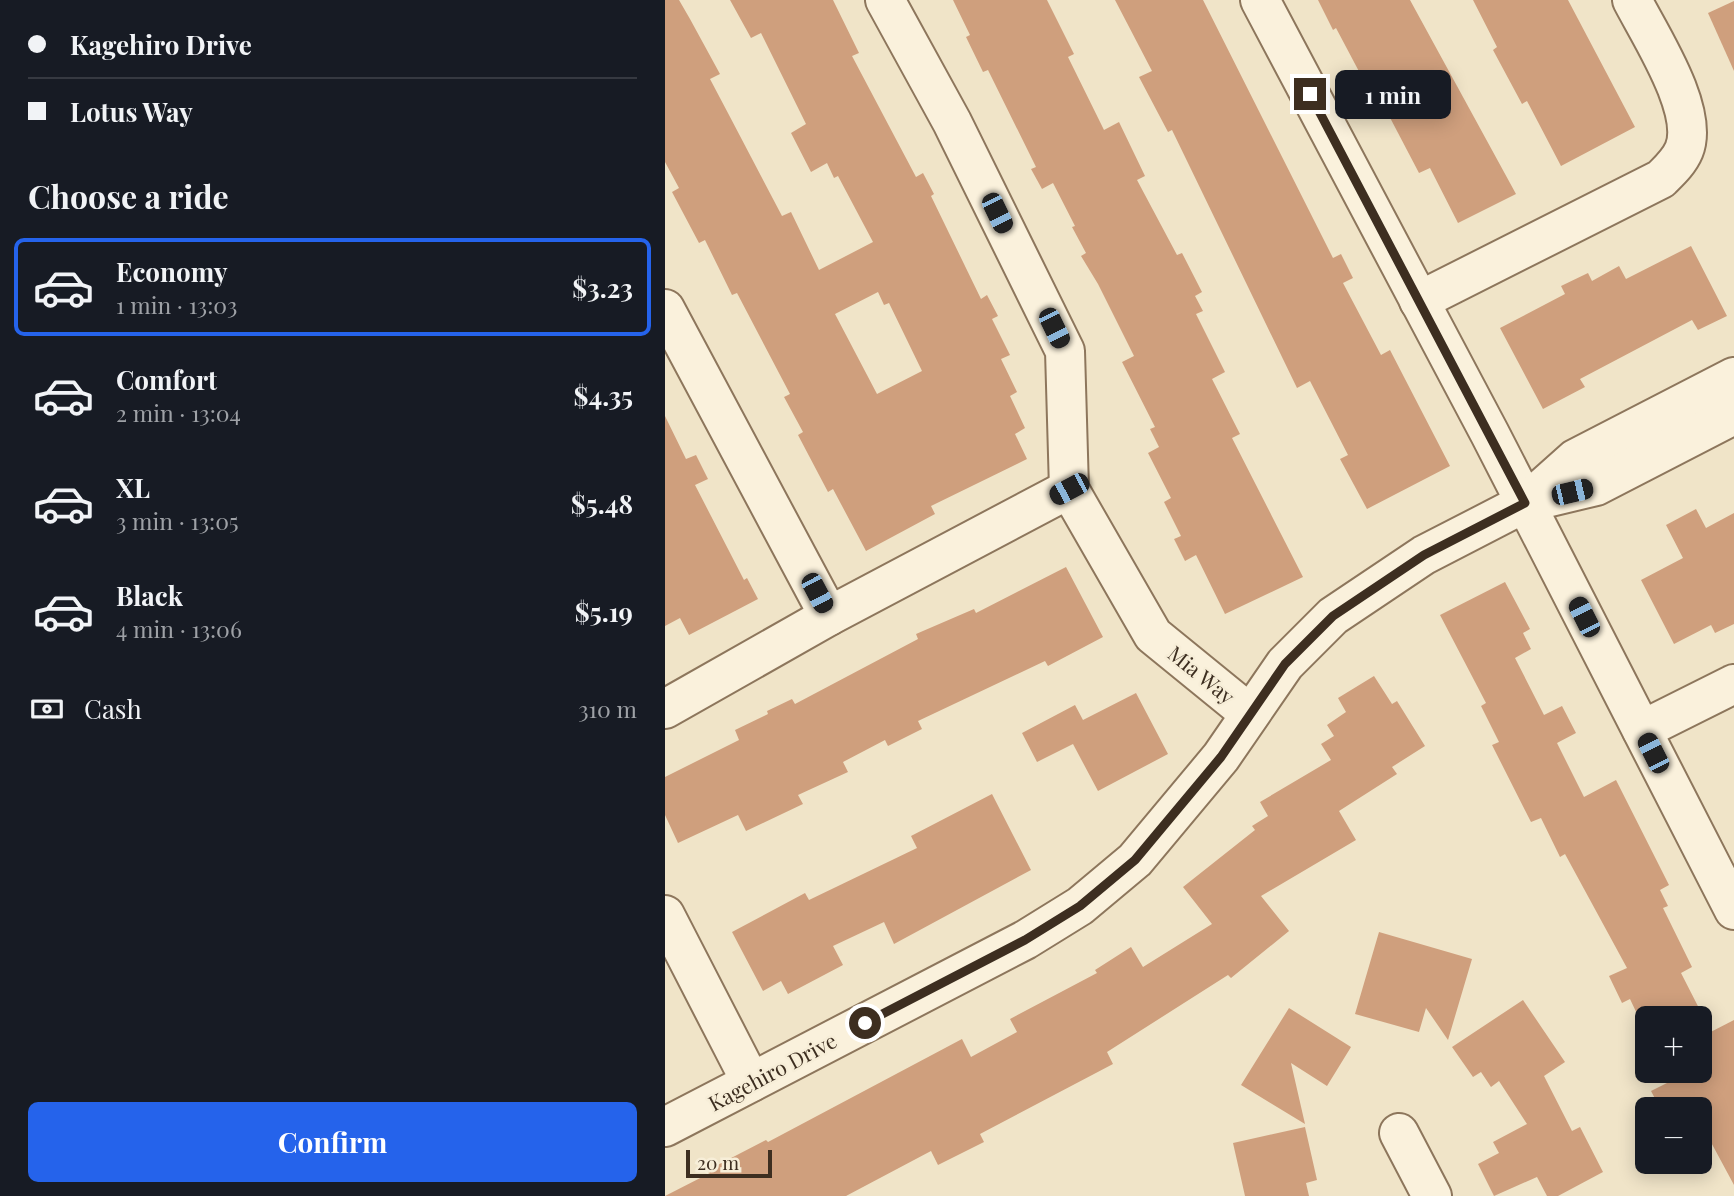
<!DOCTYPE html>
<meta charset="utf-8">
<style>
body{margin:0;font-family:"Playfair Display",serif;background:#20242c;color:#f1f3f6;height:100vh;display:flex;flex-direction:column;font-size:26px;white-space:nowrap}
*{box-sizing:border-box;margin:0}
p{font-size:23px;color:#9ea1a6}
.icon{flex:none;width:38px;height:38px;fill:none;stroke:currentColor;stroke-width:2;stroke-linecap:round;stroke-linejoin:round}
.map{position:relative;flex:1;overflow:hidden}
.details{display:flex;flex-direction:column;background:#171b24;width:665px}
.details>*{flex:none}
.banner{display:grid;align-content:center;height:154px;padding:0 28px;background:#171b24}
.tools{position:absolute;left:970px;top:1006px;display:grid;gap:14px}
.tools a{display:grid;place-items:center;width:77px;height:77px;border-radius:10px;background:#171b24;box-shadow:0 4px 18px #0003;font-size:35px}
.scale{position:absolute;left:21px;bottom:18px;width:86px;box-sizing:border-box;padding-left:7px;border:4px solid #3d2e20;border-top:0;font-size:19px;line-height:24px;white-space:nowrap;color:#3d2e20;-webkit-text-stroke:5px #f7eed8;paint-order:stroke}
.end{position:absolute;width:32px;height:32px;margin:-16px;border:9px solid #3d2e20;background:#fff;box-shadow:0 0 0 4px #fff}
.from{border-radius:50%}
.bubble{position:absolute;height:49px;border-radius:10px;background:#171b24;box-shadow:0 4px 18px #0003;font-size:23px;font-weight:700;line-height:49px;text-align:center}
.car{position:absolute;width:21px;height:42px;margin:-21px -10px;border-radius:9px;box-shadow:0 0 5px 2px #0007;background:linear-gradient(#222 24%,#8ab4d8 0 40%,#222 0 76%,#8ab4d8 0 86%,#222 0)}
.banner b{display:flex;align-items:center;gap:24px;height:66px;font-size:26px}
.banner b+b{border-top:2px solid #363941}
.banner i{width:18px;height:18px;background:#f1f3f6}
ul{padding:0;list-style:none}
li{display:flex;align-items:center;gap:21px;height:98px;margin:0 14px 10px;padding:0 14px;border:4px solid transparent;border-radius:10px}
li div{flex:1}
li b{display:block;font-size:26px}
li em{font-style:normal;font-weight:700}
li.active{border-color:#2563eb}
li>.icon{width:63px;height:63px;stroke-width:1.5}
h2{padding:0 28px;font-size:32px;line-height:84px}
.pay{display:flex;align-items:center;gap:18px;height:77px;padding:0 28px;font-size:26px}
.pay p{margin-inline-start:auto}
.action{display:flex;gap:14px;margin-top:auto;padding:14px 28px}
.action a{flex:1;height:80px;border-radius:10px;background:#2563eb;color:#fff;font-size:28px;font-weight:700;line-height:80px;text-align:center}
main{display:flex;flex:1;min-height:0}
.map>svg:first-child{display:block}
</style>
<main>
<section class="details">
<div class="banner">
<b><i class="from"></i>Kagehiro Drive</b>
<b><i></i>Lotus Way</b>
</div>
<h2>Choose a ride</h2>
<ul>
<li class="active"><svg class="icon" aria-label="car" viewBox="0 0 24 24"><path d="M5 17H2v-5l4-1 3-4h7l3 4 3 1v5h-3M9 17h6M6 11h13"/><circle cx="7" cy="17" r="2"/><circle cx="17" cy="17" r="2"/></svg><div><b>Economy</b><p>1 min · 13:03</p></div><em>$3.23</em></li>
<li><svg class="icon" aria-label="car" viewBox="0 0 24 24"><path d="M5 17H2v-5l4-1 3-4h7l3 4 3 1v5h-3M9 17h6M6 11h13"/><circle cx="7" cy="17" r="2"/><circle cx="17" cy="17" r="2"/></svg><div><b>Comfort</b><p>2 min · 13:04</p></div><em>$4.35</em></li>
<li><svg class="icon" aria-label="car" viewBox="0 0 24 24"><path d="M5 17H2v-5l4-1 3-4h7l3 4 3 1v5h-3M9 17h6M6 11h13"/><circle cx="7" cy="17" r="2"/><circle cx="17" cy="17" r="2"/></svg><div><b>XL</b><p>3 min · 13:05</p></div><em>$5.48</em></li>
<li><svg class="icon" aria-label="car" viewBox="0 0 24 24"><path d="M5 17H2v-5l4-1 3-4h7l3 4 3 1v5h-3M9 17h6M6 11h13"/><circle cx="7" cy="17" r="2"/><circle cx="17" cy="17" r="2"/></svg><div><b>Black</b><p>4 min · 13:06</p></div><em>$5.19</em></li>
</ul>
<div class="pay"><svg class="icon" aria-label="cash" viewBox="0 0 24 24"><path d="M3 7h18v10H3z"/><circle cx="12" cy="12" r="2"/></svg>Cash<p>310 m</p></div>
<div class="action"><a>Confirm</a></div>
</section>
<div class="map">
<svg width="1069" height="1196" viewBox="0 0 1069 1196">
<rect width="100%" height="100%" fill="#f0e4c8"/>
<g fill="#cf9f7d" fill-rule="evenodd">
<path d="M 0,0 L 14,0 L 25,19 L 55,74 L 45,79 L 64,115 L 117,216 L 126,212 L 154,270 L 208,242 L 173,176 L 169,178 L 162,163 L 146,172 L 126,133 L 141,124 L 96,33 L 86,38 L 65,0 L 168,0 L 194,53 L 187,56 L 251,177 L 258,173 L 269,194 L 266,196 L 316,299 L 322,295 L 333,316 L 327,319 L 345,355 L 336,359 L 352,392 L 345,396 L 360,428 L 350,434 L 362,459 L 266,506 L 270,514 L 201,551 L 168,489 L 163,492 L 133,435 L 138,432 L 119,397 L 125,394 L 72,293 L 67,295 L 40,240 L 34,243 L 7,192 L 14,188 L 0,162 ZM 213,292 L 219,305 L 224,303 L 257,371 L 212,394 L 170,314 Z"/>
<path d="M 288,0 L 382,0 L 409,54 L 403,57 L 439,130 L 454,122 L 480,176 L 472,180 L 512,255 L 517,253 L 537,292 L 530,296 L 538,311 L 531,314 L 560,372 L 547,379 L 575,434 L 567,438 L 638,577 L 560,614 L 531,555 L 520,561 L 509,539 L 516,536 L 499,502 L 506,498 L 483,453 L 494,447 L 485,429 L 490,427 L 457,362 L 469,356 L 433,284 L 416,256 L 421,253 L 407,227 L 410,226 L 388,183 L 377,189 L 366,169 L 371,167 L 323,70 L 318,72 L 301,37 L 305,35 Z"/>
<path d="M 450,0 L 538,0 L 668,258 L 676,254 L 688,278 L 678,283 L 716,355 L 725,350 L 785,466 L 702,509 L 675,459 L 683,455 L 645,381 L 632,388 L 507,130 L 503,132 L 474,77 L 487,71 Z"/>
<path d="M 653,0 L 745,0 L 851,194 L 793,223 L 765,168 L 754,173 L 721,110 L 716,113 L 671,28 L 668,30 Z"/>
<path d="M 808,0 L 903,0 L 970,127 L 896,166 L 862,101 L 857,104 L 828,50 L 832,47 Z"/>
<path d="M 1069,1 L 1069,71 L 1043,13 Z"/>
<path d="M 1026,246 L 1062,316 L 1033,330 L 1027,320 L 915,379 L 920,387 L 878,409 L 835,328 L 900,294 L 896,286 L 923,273 L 927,281 L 954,266 L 961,279 Z"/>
<path d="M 0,416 L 21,459 L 31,455 L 43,479 L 30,485 L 79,580 L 82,578 L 93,599 L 24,635 L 15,618 L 0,626 Z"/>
<path d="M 1031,509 L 1041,528 L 1069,513 L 1069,624 L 1050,633 L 1046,625 L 1009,644 L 976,580 L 1018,558 L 1001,525 Z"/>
<path d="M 401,567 L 438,637 L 383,666 L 380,661 L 253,721 L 257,729 L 223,746 L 220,740 L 178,762 L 183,772 L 133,795 L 138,804 L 81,831 L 73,815 L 13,843 L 0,815 L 0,777 L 74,740 L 70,730 L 103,714 L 102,711 L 127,699 L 130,704 L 253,639 L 251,634 L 309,609 L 311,613 Z"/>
<path d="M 840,582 L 865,629 L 858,633 L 866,649 L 850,658 L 879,715 L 897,706 L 911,733 L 892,743 L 919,797 L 951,780 L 1004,885 L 995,890 L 1003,906 L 998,908 L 1027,967 L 1016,973 L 1039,1018 L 974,1018 L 965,999 L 957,1003 L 944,976 L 962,968 L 900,854 L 895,857 L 876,818 L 866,822 L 827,745 L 834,742 L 816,706 L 821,703 L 775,615 Z"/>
<path d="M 709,676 L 727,704 L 732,701 L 760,746 L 727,767 L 732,774 L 674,811 L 691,840 L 596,896 L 624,931 L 566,978 L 563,975 L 442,1052 L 448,1064 L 315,1134 L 319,1142 L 273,1165 L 266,1151 L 181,1196 L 0,1196 L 45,1173 L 43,1170 L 101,1140 L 103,1142 L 297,1039 L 306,1057 L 352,1032 L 345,1019 L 432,973 L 430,970 L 466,947 L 478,967 L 547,924 L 518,887 L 590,830 L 587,826 L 603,816 L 595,802 L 666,760 L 656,744 L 669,736 L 662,725 L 681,712 L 673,698 Z"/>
<path d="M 471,693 L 503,754 L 433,791 L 408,744 L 372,762 L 357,733 L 410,705 L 418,720 Z"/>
<path d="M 327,794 L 366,870 L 229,944 L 219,922 L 168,946 L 178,965 L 123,994 L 116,981 L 98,991 L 67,932 L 140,893 L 144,900 L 252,848 L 246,836 Z"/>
<path d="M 714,932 L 807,959 L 783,1040 L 761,1008 L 754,1032 L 690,1014 Z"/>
<path d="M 858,1000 L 900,1062 L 879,1076 L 907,1131 L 915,1127 L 938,1172 L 893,1196 L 882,1196 L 872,1177 L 829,1196 L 813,1164 L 834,1153 L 828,1142 L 862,1124 L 834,1081 L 826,1087 L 816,1072 L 808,1077 L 787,1047 Z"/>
<path d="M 624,1008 L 686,1047 L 662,1086 L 626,1063 L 640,1124 L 576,1085 Z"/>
<path d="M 1069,1020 L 1069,1185 L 1034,1120 L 1034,1110 L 996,1110 L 986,1091 L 1002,1083 L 996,1071 L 1034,1071 L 1034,1038 Z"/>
<path d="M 640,1127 L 652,1180 L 641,1183 L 644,1196 L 580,1196 L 568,1143 Z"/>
</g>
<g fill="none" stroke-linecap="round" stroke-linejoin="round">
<defs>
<g id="minor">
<path d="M 220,0 L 287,122 L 400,351 L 404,489"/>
<path d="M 595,0 L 825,434 L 1069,910"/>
<path d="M 754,301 L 996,179 C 1004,171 1014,162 1019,150 C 1035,111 985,35 967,0"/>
<path d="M 0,309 L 164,616"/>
<path d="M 865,499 L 910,459 L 1069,377"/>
<path d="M 0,709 L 164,616 L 404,489 L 488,635 L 585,714"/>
<path d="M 977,730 L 1069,684"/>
<path d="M 0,915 L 86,1082"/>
<path d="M 0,1127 L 360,940 L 415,906 L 470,860 L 556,757 L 620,664 L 668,616 L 759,555 L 860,503 L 931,486 L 1069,415"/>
<path d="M 734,1133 L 767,1196"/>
</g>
</defs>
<use href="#minor" stroke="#8d765c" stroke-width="42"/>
<use href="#minor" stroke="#faf1dc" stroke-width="38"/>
</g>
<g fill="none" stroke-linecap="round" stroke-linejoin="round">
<path stroke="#3d2e20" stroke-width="9" d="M 200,1023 L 360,940 L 415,906 L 470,860 L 556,757 L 620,664 L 668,616 L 759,555 L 860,503 L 645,94"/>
</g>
<g text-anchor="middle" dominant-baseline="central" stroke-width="5" stroke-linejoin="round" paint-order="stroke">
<g font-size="21" fill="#3d2e20" stroke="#f7eed8">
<text transform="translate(537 674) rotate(39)">Mia Way</text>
<text transform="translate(107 1071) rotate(-28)">Kagehiro Drive</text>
</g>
</g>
</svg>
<div class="tools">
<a>+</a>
<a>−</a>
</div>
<div class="scale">20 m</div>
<i class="end from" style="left:200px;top:1023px"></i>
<i class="end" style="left:645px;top:94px"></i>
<div class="bubble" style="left:670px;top:70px;width:116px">1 min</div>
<i class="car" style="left:332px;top:213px;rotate:154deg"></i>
<i class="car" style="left:389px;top:328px;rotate:154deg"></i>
<i class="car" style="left:404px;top:489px;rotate:242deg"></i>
<i class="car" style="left:907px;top:492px;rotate:77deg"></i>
<i class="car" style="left:152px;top:593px;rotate:152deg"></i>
<i class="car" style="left:919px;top:617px;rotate:333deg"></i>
<i class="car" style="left:988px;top:753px;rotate:333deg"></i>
</div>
</main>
